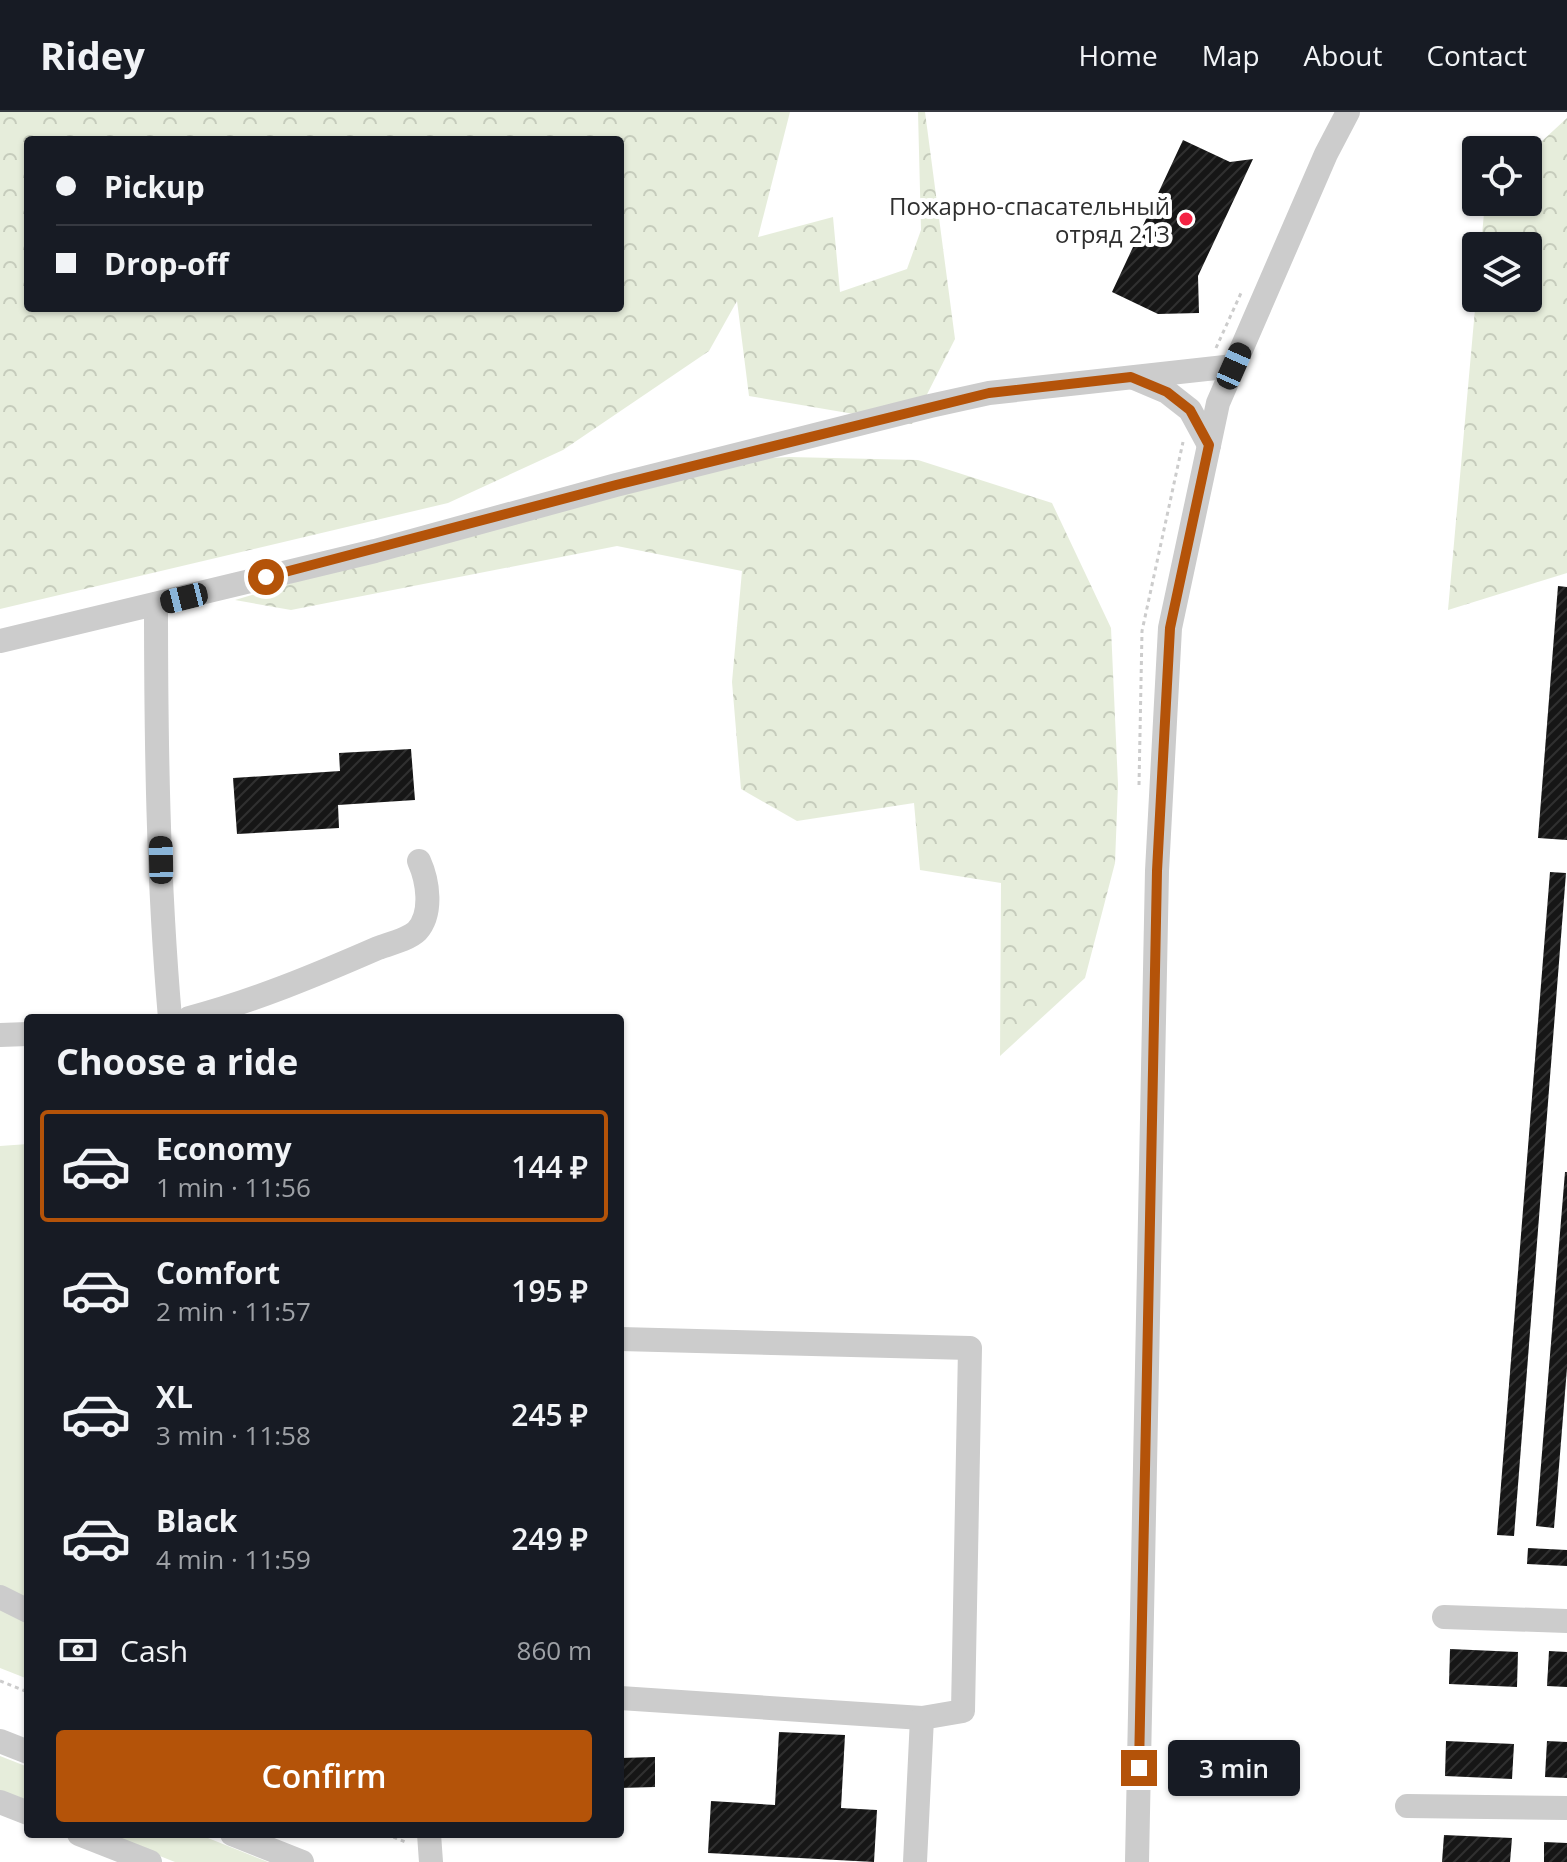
<!DOCTYPE html>
<meta charset="utf-8">
<style>
body{margin:0;font-family:"Open Sans",sans-serif;background:#242831;color:#f1f3f6;height:100vh;display:flex;flex-direction:column;font-size:30px;white-space:nowrap}
*{box-sizing:border-box;margin:0}
p{font-size:26px;color:#9ea1a6}
.icon{flex:none;width:44px;height:44px;fill:none;stroke:currentColor;stroke-width:2;stroke-linecap:round;stroke-linejoin:round}
.map{position:relative;flex:1;overflow:hidden}
.side{position:absolute;left:24px;top:902px;width:600px;height:824px;display:flex;flex-direction:column;background:#171b24;border-radius:8px;box-shadow:0 2px 6px #0004}
.side>*{flex:none}
.hud{position:absolute;left:24px;top:24px;width:600px;height:176px;border-radius:8px;box-shadow:0 2px 6px #0004;display:grid;align-content:center;height:176px;padding:0 32px;background:#171b24}
.tools{position:absolute;left:1462px;top:24px;display:grid;gap:16px}
.tools a{display:grid;place-items:center;width:80px;height:80px;border-radius:8px;background:#171b24;box-shadow:0 2px 6px #0004;font-size:40px}
.end{position:absolute;width:36px;height:36px;margin:-18px;border:10px solid #b45309;background:#fff;box-shadow:0 0 0 4px #fff}
.from{border-radius:50%}
.bubble{position:absolute;height:56px;border-radius:8px;background:#171b24;box-shadow:0 2px 6px #0004;font-size:26px;font-weight:600;line-height:56px;text-align:center}
.car{position:absolute;width:24px;height:48px;margin:-24px -12px;border-radius:10px;box-shadow:0 0 6px 2px #0007;background:linear-gradient(#222 24%,#8ab4d8 0 40%,#222 0 76%,#8ab4d8 0 86%,#222 0)}
.hud b{display:flex;align-items:center;gap:28px;height:76px;font-size:30px}
.hud b+b{border-top:2px solid #363941}
.hud i{width:20px;height:20px;background:#f1f3f6}
ul{padding:0;list-style:none}
li{display:flex;align-items:center;gap:24px;height:112px;margin:0 16px 12px;padding:0 16px;border:4px solid transparent;border-radius:8px}
li div{flex:1}
li b{display:block;font-size:30px}
li em{font-style:normal;font-weight:600}
li.on{border-color:#b45309}
li>.icon{width:72px;height:72px;stroke-width:1.5}
h2{padding:0 32px;font-size:36px;line-height:96px}
.pay{display:flex;align-items:center;gap:20px;height:88px;padding:0 32px;font-size:30px}
.pay p{margin-inline-start:auto}
.button{display:flex;gap:16px;margin-top:auto;padding:16px 32px}
.button a{flex:1;height:92px;border-radius:8px;background:#b45309;color:#fff;font-size:32px;font-weight:600;line-height:92px;text-align:center}
header{display:flex;align-items:center;gap:48px;box-sizing:border-box;height:112px;padding:0 40px;background:#171b24;border-bottom:2px solid #363941}
header strong{font-size:38px}
nav{display:flex;gap:44px;margin-inline-start:auto;font-size:28px}
.map>svg:first-child{display:block}
</style>
<header>
<strong>Ridey</strong>
<nav><a>Home</a><a>Map</a><a>About</a><a>Contact</a></nav>
</header>
<div class="map">
<svg width="1567" height="1750" viewBox="0 0 1567 1750">
<defs>
<pattern id="forest-crowns" width="20" height="18" patternUnits="userSpaceOnUse" patternTransform="scale(2)"><rect width="20" height="18" fill="#e6eddb"/><path d="M2 6a3 3 0 1 1 6 0M12 15a3 3 0 1 1 6 0" fill="none" stroke="#c6ccbc"/></pattern>
<pattern id="building-hatch" width="6" height="6" patternUnits="userSpaceOnUse" patternTransform="scale(2)"><rect width="6" height="6" fill="#161616"/><path d="M-1 1l2-2M0 6l6-6M5 7l2-2" fill="none" stroke="#303030"/></pattern>
</defs>
<rect width="100%" height="100%" fill="#fff"/>
<g fill="#e6eddb">
<path d="M 28,1032 L 28,1567 L 0,1556 L 0,1034 Z"/>
<path d="M 0,1644 L 28,1655 L 28,1692 L 0,1681 Z"/>
<path d="M 104,1722 L 198,1722 L 268,1750 L 175,1750 Z"/>
</g>
<g fill="url(#forest-crowns)" fill-rule="evenodd">
<path d="M 0,0 L 790,0 L 758,125 L 833,105 L 840,180 L 907,157 L 921,118 L 918,0 L 925,0 L 955,227 L 912,312 L 749,284 L 737,189 L 709,239 L 563,338 L 448,391 L 0,497 ZM 28,28 L 620,28 L 620,196 L 28,196 Z"/>
<path d="M 1567,6 L 1567,461 L 1448,498 L 1476,186 L 1528,186 L 1528,134 L 1481,134 L 1485,90 L 1528,90 L 1528,42 Z"/>
<path d="M 789,345 L 918,348 L 1052,391 L 1111,516 L 1118,673 L 1115,751 L 1085,866 L 1000,944 L 1001,771 L 920,758 L 914,691 L 797,709 L 741,677 L 732,570 L 742,459 L 617,434 L 291,498 L 235,488 L 697,350 Z"/>
</g>
<g fill="url(#building-hatch)">
<path d="M 1183,28 L 1230,50 L 1253,47 L 1198,164 L 1199,201 L 1158,202 L 1112,180 Z"/>
<path d="M 1558,474 L 1567,475 L 1567,728 L 1538,726 Z"/>
<path d="M 411,637 L 415,688 L 338,693 L 339,716 L 237,722 L 233,666 L 340,659 L 339,641 Z"/>
<path d="M 1550,760 L 1566,761 L 1514,1424 L 1497,1423 Z"/>
<path d="M 1565,1060 L 1567,1060 L 1567,1256 L 1554,1416 L 1536,1414 Z"/>
<path d="M 1528,1436 L 1567,1438 L 1567,1454 L 1527,1452 Z"/>
<path d="M 1450,1537 L 1518,1540 L 1517,1575 L 1449,1572 Z"/>
<path d="M 1549,1539 L 1567,1540 L 1567,1575 L 1547,1574 Z"/>
<path d="M 779,1620 L 845,1623 L 841,1696 L 877,1698 L 874,1750 L 708,1741 L 711,1689 L 775,1693 Z"/>
<path d="M 1446,1629 L 1514,1632 L 1512,1667 L 1445,1664 Z"/>
<path d="M 1547,1629 L 1567,1630 L 1567,1666 L 1545,1665 Z"/>
<path d="M 655,1645 L 655,1675 L 620,1676 L 620,1646 Z"/>
<path d="M 1444,1723 L 1512,1726 L 1510,1750 L 1442,1750 Z"/>
<path d="M 1544,1730 L 1567,1731 L 1567,1750 L 1544,1750 Z"/>
</g>
<g fill="none" stroke-linecap="round" stroke-linejoin="round">
<g stroke="#ccc" stroke-width="3" stroke-dasharray="4 4" stroke-linecap="butt">
<path d="M 1216,236 L 1241,181"/>
<path d="M 1139,673 L 1142,519 L 1183,330"/>
<path d="M 0,1569 L 28,1580"/>
<path d="M 386,1722 L 408,1731"/>
</g>
<g stroke="#ccc" stroke-width="24">
<path d="M 1134,266 L 1167,280 L 1190,298 L 1209,333"/>
<path d="M 156,492 C 156,630 158,769 170,906"/>
<path d="M 0,529 L 375,439 L 616,373 L 930,294 L 989,281 L 1234,254"/>
<path d="M 189,906 C 254,889 316,863 378,836 C 389,832 409,827 417,819 C 433,801 428,769 419,749"/>
<path d="M 0,923 L 28,922"/>
<path d="M 620,1227 L 970,1236 L 963,1599 L 922,1606 L 620,1586"/>
<path d="M 0,1485 L 28,1499"/>
<path d="M 1444,1505 L 1567,1509"/>
<path d="M 0,1629 L 28,1640"/>
<path d="M 0,1690 L 28,1701"/>
<path d="M 1407,1694 L 1567,1696"/>
<path d="M 79,1722 L 150,1750"/>
<path d="M 232,1722 L 302,1750"/>
<path d="M 429,1722 L 431,1750"/>
<path d="M 915,1750 L 922,1606"/>
<path d="M 1137,1750 L 1157,759 L 1170,516 L 1218,291 L 1326,42 L 1348,0"/>
</g>
</g>
<g fill="none" stroke-linecap="round" stroke-linejoin="round">
<path stroke="#b45309" stroke-width="10" d="M 266,465 L 616,373 L 989,281 L 1131,265 L 1167,280 L 1190,298 L 1209,333 L 1170,516 L 1157,759 L 1139,1656"/>
</g>
<circle fill="#f42243" stroke="#fff" stroke-width="3" cx="1186" cy="107" r="8"/>
<g text-anchor="middle" dominant-baseline="central" stroke-width="8" stroke-linejoin="round" paint-order="stroke">
<g font-size="24" fill="#2f2f2f" stroke="#fff" text-anchor="end">
<text x="1170" y="93">Пожарно-спасательный<tspan x="1170" dy="28">отряд 213</tspan></text>
</g>
</g>
</svg>
<div class="tools">
<a><svg class="icon" aria-label="locate" viewBox="0 0 24 24"><circle cx="12" cy="12" r="6"/><path d="M12 2v4M12 18v4M2 12h4M18 12h4"/></svg></a>
<a><svg class="icon" aria-label="layers" viewBox="0 0 24 24"><path d="M12 4l9 5-9 5-9-5zM3 14l9 5 9-5"/></svg></a>
</div>
<i class="end from" style="left:266px;top:465px"></i>
<i class="end" style="left:1139px;top:1656px"></i>
<div class="bubble" style="left:1168px;top:1628px;width:132px">3 min</div>
<i class="car" style="left:1234px;top:254px;rotate:24deg"></i>
<i class="car" style="left:184px;top:486px;rotate:256deg"></i>
<i class="car" style="left:161px;top:748px;rotate:359deg"></i>
<div class="hud">
<b><i class="from"></i>Pickup</b>
<b><i></i>Drop-off</b>
</div>
<section class="side">
<h2>Choose a ride</h2>
<ul>
<li class="on"><svg class="icon" aria-label="car" viewBox="0 0 24 24"><path d="M5 17H2v-5l4-1 3-4h7l3 4 3 1v5h-3M9 17h6M6 11h13"/><circle cx="7" cy="17" r="2"/><circle cx="17" cy="17" r="2"/></svg><div><b>Economy</b><p>1 min · 11:56</p></div><em>144 ₽</em></li>
<li><svg class="icon" aria-label="car" viewBox="0 0 24 24"><path d="M5 17H2v-5l4-1 3-4h7l3 4 3 1v5h-3M9 17h6M6 11h13"/><circle cx="7" cy="17" r="2"/><circle cx="17" cy="17" r="2"/></svg><div><b>Comfort</b><p>2 min · 11:57</p></div><em>195 ₽</em></li>
<li><svg class="icon" aria-label="car" viewBox="0 0 24 24"><path d="M5 17H2v-5l4-1 3-4h7l3 4 3 1v5h-3M9 17h6M6 11h13"/><circle cx="7" cy="17" r="2"/><circle cx="17" cy="17" r="2"/></svg><div><b>XL</b><p>3 min · 11:58</p></div><em>245 ₽</em></li>
<li><svg class="icon" aria-label="car" viewBox="0 0 24 24"><path d="M5 17H2v-5l4-1 3-4h7l3 4 3 1v5h-3M9 17h6M6 11h13"/><circle cx="7" cy="17" r="2"/><circle cx="17" cy="17" r="2"/></svg><div><b>Black</b><p>4 min · 11:59</p></div><em>249 ₽</em></li>
</ul>
<div class="pay"><svg class="icon" aria-label="cash" viewBox="0 0 24 24"><path d="M3 7h18v10H3z"/><circle cx="12" cy="12" r="2"/></svg>Cash<p>860 m</p></div>
<div class="button"><a>Confirm</a></div>
</section>
</div>
